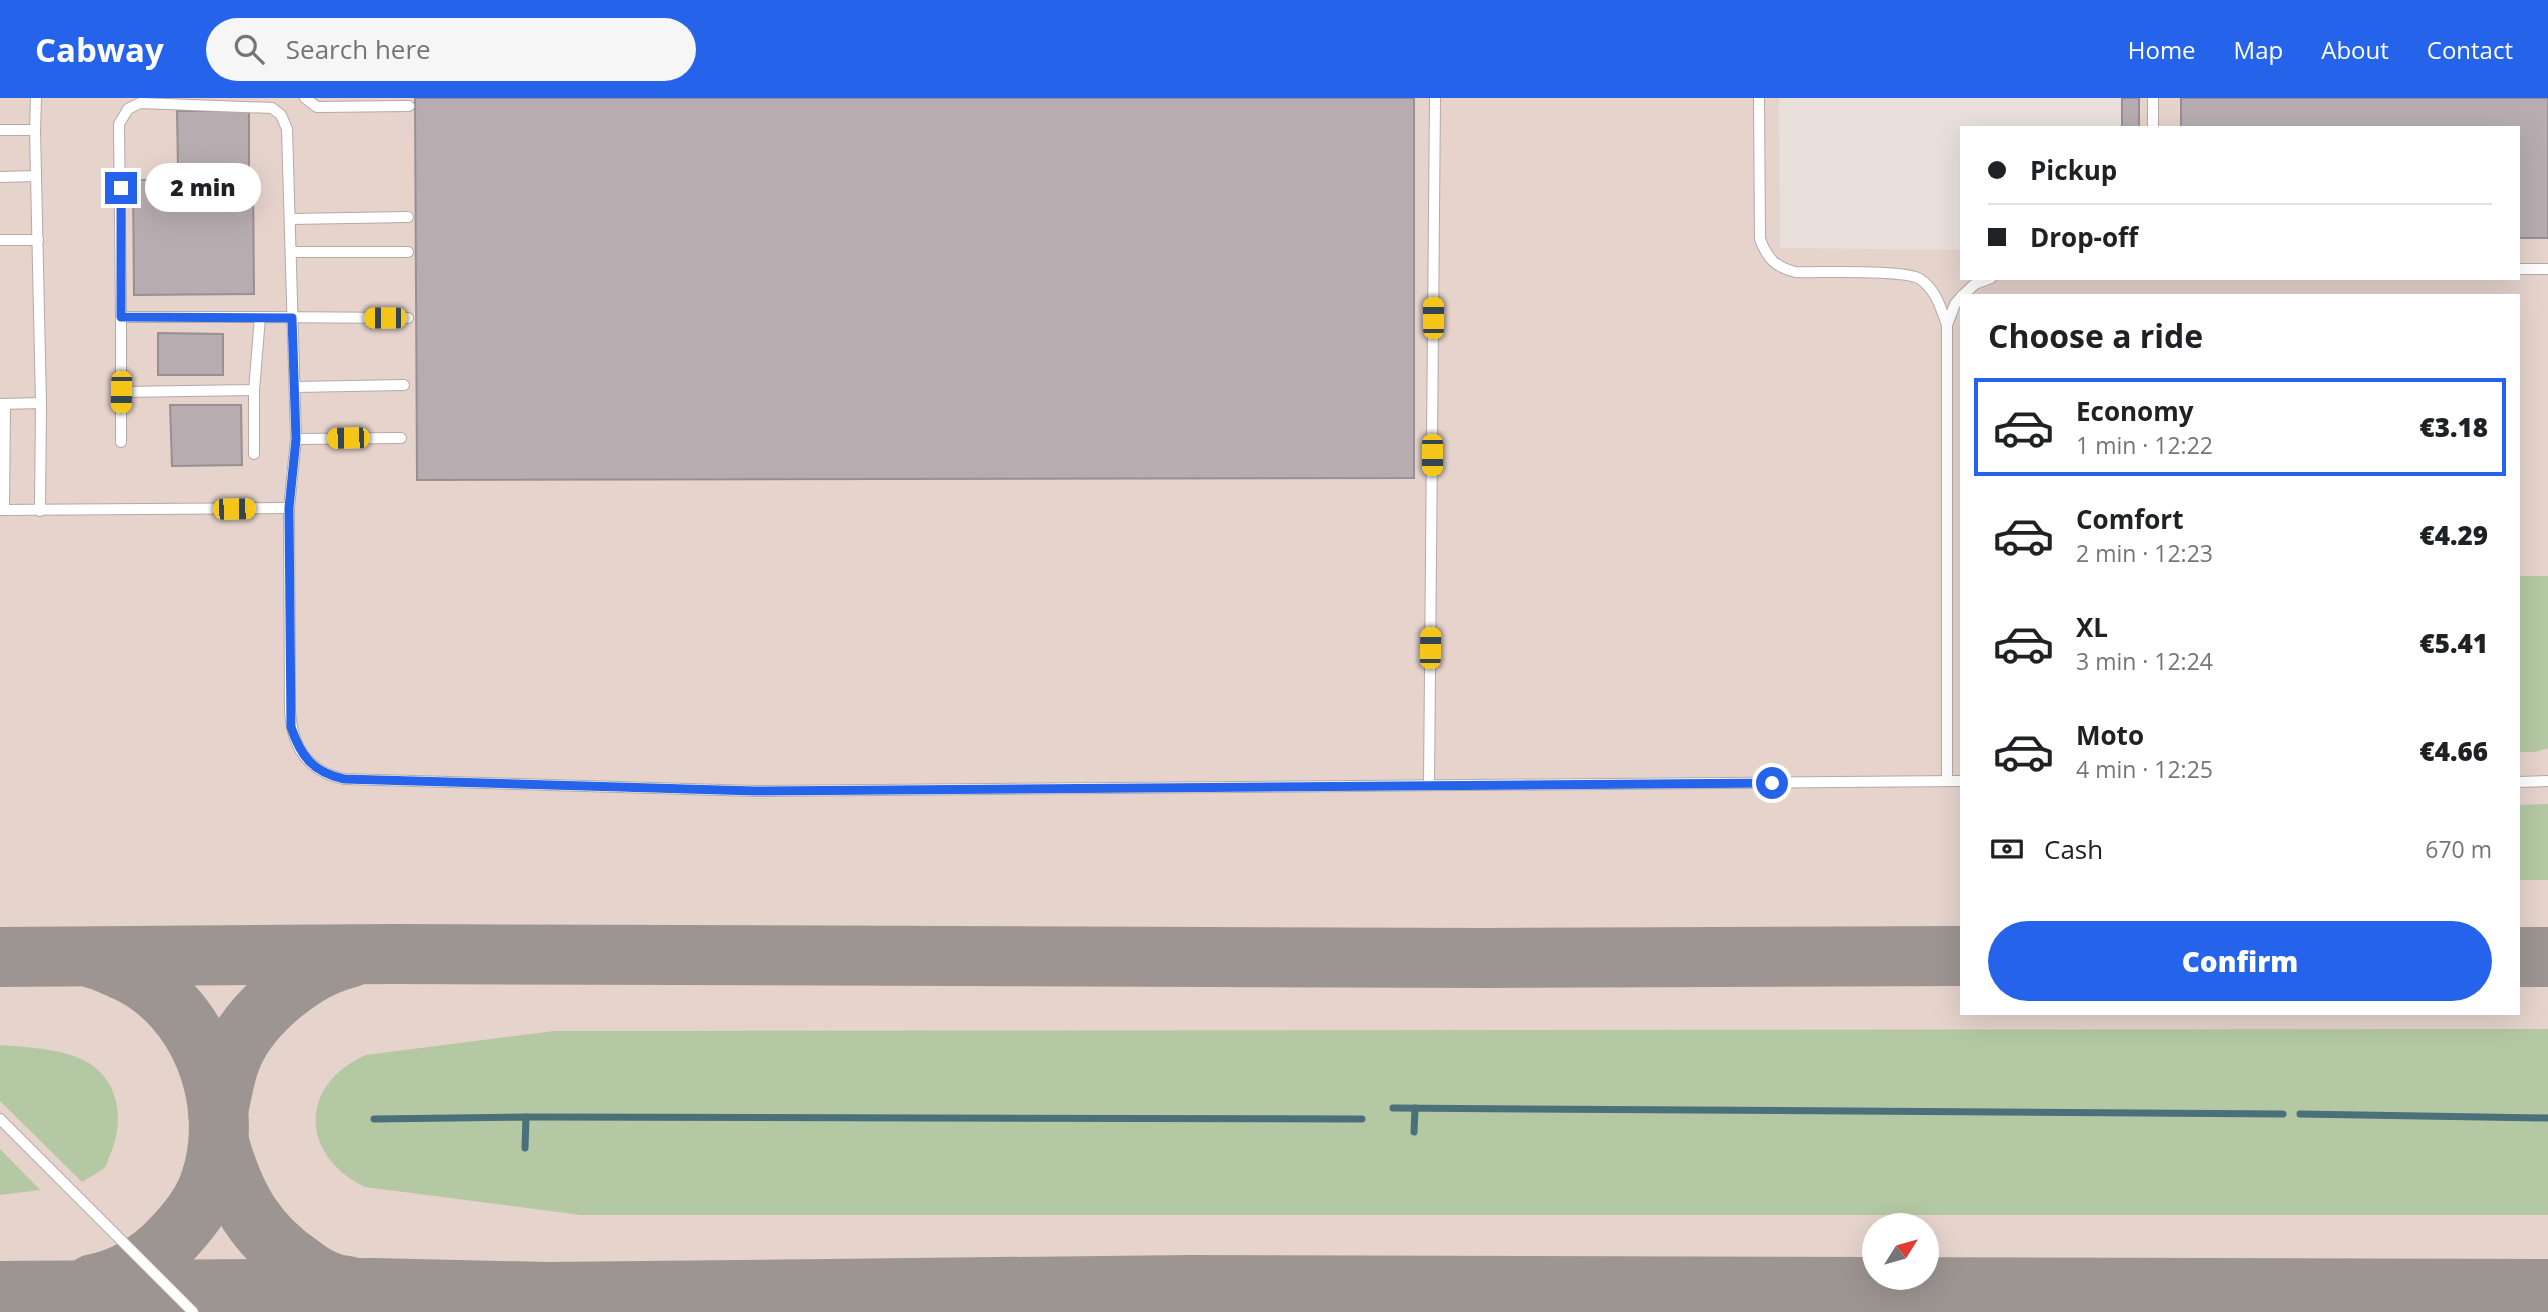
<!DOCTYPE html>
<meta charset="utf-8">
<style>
body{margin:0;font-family:"Open Sans",sans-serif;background:#f6f6f6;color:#202124;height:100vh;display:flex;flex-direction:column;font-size:26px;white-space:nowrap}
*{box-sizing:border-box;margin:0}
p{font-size:23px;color:#757577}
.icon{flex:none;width:38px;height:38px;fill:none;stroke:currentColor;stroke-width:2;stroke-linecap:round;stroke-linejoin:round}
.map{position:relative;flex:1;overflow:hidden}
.panel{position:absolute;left:1960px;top:196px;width:560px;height:721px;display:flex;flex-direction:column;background:#fff;border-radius:0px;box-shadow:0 7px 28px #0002}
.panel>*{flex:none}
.top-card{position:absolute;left:1960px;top:28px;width:560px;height:154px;border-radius:0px;box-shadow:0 7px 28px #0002;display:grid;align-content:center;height:154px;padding:0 28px;background:#fff}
.needle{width:46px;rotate:53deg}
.tools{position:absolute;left:1862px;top:1115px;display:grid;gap:14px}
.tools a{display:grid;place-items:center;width:77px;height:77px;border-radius:50%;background:#fff;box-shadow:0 7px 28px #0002;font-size:35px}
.end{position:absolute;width:32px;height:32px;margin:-16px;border:9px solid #2563eb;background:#fff;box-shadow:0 0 0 4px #fff}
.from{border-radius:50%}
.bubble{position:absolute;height:49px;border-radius:24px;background:#fff;box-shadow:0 7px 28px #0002;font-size:23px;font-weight:800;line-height:49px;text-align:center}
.car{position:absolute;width:21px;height:42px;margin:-21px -10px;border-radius:9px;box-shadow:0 0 5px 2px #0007;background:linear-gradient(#f5c518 24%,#345 0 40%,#f5c518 0 76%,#345 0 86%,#f5c518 0)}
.top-card b{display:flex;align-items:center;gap:24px;height:66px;font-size:26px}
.top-card b+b{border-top:2px solid #e0e0e0}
.top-card i{width:18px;height:18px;background:#202124}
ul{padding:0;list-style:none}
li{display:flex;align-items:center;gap:21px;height:98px;margin:0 14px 10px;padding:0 14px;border:4px solid transparent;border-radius:0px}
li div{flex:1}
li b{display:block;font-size:26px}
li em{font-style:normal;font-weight:800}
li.on{border-color:#2563eb}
li>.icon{width:63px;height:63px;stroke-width:1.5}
h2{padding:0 28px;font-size:32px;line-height:84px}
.pay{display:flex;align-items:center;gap:18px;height:77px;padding:0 28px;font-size:26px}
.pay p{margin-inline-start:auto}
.action{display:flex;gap:14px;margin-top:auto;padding:14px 28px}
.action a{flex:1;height:80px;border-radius:42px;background:#2563eb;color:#fff;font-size:28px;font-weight:800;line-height:80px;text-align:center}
header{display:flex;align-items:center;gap:42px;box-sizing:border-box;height:98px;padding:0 35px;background:#2563eb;color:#fff}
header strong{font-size:33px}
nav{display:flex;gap:38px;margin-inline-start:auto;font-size:24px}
.search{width:490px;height:63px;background:#f6f6f6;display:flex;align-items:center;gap:18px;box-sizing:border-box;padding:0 24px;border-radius:38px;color:#757577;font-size:26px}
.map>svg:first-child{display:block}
</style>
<header>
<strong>Cabway</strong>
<div class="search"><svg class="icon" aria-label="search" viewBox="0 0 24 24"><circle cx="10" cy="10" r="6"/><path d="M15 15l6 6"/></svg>Search here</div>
<nav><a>Home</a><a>Map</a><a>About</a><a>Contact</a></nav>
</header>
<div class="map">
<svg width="2548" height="1214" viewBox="0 0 2548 1214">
<rect width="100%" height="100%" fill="#e9dfdb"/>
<path fill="#e5d3cc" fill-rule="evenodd" d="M 0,0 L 1779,0 L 1780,150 L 1962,152 L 1962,180 L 2518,180 L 2518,30 L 2139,30 L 2139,0 L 2548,0 L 2548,1214 L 0,1214 ZM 1962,198 L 2518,198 L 2518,915 L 1962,915 ZM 1874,1127 L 1927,1127 L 1927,1180 L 1874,1180 Z"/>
<g fill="#b4c8a3">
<path d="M 2518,478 L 2548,478 L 2548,650 L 2535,654 L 2518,654 Z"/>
<path d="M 2548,706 L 2548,782 L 2518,782 L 2518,707 Z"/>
<path d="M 2548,931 L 2548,1117 L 581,1117 L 365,1089 C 299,1057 299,986 366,957 L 554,933 Z"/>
<path d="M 0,947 C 26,949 56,950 81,961 C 120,978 126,1025 109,1059 C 108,1062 107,1066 105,1069 C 99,1075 89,1079 82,1084 L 0,1003 Z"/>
<path d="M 0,1051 L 40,1092 L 0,1097 Z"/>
</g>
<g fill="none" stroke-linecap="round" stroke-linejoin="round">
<g stroke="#4c707a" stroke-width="7">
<path d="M 1393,1010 L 2283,1016"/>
<path d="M 2300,1016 L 2548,1020"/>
<path d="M 526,1019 L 1362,1021"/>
<path d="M 374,1021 L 526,1019 L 525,1050"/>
<path d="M 1414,1034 L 1415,1010"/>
</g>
<g stroke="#9c9592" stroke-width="60">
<path d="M 0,859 L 395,856 L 1485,860 L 1962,858"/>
<path d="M 2518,859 L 2548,859"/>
<path d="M 218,1014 C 222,994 225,974 233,956 C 252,914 305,870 349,860"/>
<path d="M 219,1045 C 235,1100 255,1137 303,1169 C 316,1179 331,1187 348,1188"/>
<path d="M 93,1186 C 122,1181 150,1164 170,1143 C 187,1125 204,1105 211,1081 C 236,1003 200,907 125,873 C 115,869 105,863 95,861"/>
<path d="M 0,1193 L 373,1190 L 546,1194 L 1190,1187 L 2548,1191"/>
</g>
</g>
<g fill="#b7adb0" stroke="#998f92" stroke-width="2">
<path d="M 415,0 L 1414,0 L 1414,380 L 417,382 Z"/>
<rect x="2122" y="0" width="17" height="30"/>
<path d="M 2181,0 L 2548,0 L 2548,140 L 2518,140 L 2518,30 L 2181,30 Z"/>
<path d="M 177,13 L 249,13 L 249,70 L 178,70 Z"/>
<path d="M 253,81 L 254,196 L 134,197 L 133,82 Z"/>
<path d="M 158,235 L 223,236 L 223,277 L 158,277 Z"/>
<path d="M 170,307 L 241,307 L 242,367 L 172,368 Z"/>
</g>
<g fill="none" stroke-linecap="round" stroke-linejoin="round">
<defs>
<g id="lane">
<path d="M 36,0 L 35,32 L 41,305 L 40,413"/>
<path d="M 305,0 L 317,9 L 409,8"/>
<path d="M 1759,0 L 1760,141 C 1767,160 1775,169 1795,174 C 1818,175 1905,171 1920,181 C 1936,192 1941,210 1947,227"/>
<path d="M 2153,30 L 2153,0"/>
<path d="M 0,32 L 35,32"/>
<path d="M 0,79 L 36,78"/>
<path d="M 290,121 L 408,119"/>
<path d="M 0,142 L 38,142"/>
<path d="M 291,154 L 408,154"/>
<path d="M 2518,171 L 2548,171"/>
<path d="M 1962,198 L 1975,186 L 1991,180"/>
<path d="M 260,219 L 121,219 L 119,26 L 128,11 L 140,5 L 272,10 L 281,17 L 287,31 L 296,341 L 289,410 L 290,612 C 292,649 307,673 344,681 L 755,693 L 1962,683"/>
<path d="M 295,289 L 404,287"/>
<path d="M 121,294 L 254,292 L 260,219 L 408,220"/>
<path d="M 0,306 L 41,305"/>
<path d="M 296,341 L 401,340"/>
<path d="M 121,344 L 121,219"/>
<path d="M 254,356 L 254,292"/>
<path d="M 0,412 L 289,410"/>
<path d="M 4,412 L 5,306"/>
<path d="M 1947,683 L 1947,227 L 1955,206 L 1962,198"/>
<path d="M 2518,684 L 2548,683"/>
<path d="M 1429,687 L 1435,0"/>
<path d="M 0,1021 L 193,1214"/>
</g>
</defs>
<use href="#lane" stroke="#b4aaa6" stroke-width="12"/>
<use href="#lane" stroke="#fff" stroke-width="10"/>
</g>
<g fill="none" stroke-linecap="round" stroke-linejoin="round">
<path stroke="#2563eb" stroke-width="9" d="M 121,90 L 121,219 L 292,220 L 296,341 L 289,410 L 291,629 C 301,659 313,674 344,681 L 755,693 L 1772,685"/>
</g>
</svg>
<div class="tools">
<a><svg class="needle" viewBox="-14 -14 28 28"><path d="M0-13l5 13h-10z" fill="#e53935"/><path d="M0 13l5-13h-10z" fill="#757577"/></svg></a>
</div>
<i class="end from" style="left:1772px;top:685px"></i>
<i class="end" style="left:121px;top:90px"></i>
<div class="bubble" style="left:145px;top:65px;width:116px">2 min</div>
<i class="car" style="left:385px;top:220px;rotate:270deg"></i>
<i class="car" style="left:1433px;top:220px;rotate:0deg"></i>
<i class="car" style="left:121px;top:294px;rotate:181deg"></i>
<i class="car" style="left:348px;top:340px;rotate:269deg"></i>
<i class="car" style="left:1432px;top:357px;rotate:180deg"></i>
<i class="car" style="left:234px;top:411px;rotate:89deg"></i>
<i class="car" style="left:1430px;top:550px;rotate:1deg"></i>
<div class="top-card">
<b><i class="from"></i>Pickup</b>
<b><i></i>Drop-off</b>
</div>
<section class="panel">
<h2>Choose a ride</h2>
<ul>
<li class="on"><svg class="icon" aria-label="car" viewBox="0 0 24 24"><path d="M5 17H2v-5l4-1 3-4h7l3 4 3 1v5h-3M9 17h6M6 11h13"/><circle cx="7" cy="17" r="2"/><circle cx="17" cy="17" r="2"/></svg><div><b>Economy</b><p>1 min · 12:22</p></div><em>€3.18</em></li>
<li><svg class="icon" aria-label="car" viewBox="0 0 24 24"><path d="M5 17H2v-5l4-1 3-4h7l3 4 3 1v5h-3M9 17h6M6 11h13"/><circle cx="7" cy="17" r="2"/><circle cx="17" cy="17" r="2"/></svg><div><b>Comfort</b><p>2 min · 12:23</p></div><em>€4.29</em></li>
<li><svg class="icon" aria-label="car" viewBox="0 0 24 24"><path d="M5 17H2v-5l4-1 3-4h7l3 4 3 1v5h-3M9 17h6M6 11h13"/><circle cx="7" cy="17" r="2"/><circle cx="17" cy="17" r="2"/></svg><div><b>XL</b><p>3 min · 12:24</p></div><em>€5.41</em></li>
<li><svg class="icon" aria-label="car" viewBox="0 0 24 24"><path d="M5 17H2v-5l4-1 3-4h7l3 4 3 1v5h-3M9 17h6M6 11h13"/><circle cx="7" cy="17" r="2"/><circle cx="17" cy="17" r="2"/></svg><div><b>Moto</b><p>4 min · 12:25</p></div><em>€4.66</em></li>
</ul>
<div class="pay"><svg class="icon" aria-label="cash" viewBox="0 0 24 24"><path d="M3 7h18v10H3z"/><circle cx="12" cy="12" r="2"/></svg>Cash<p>670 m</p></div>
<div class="action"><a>Confirm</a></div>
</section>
</div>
